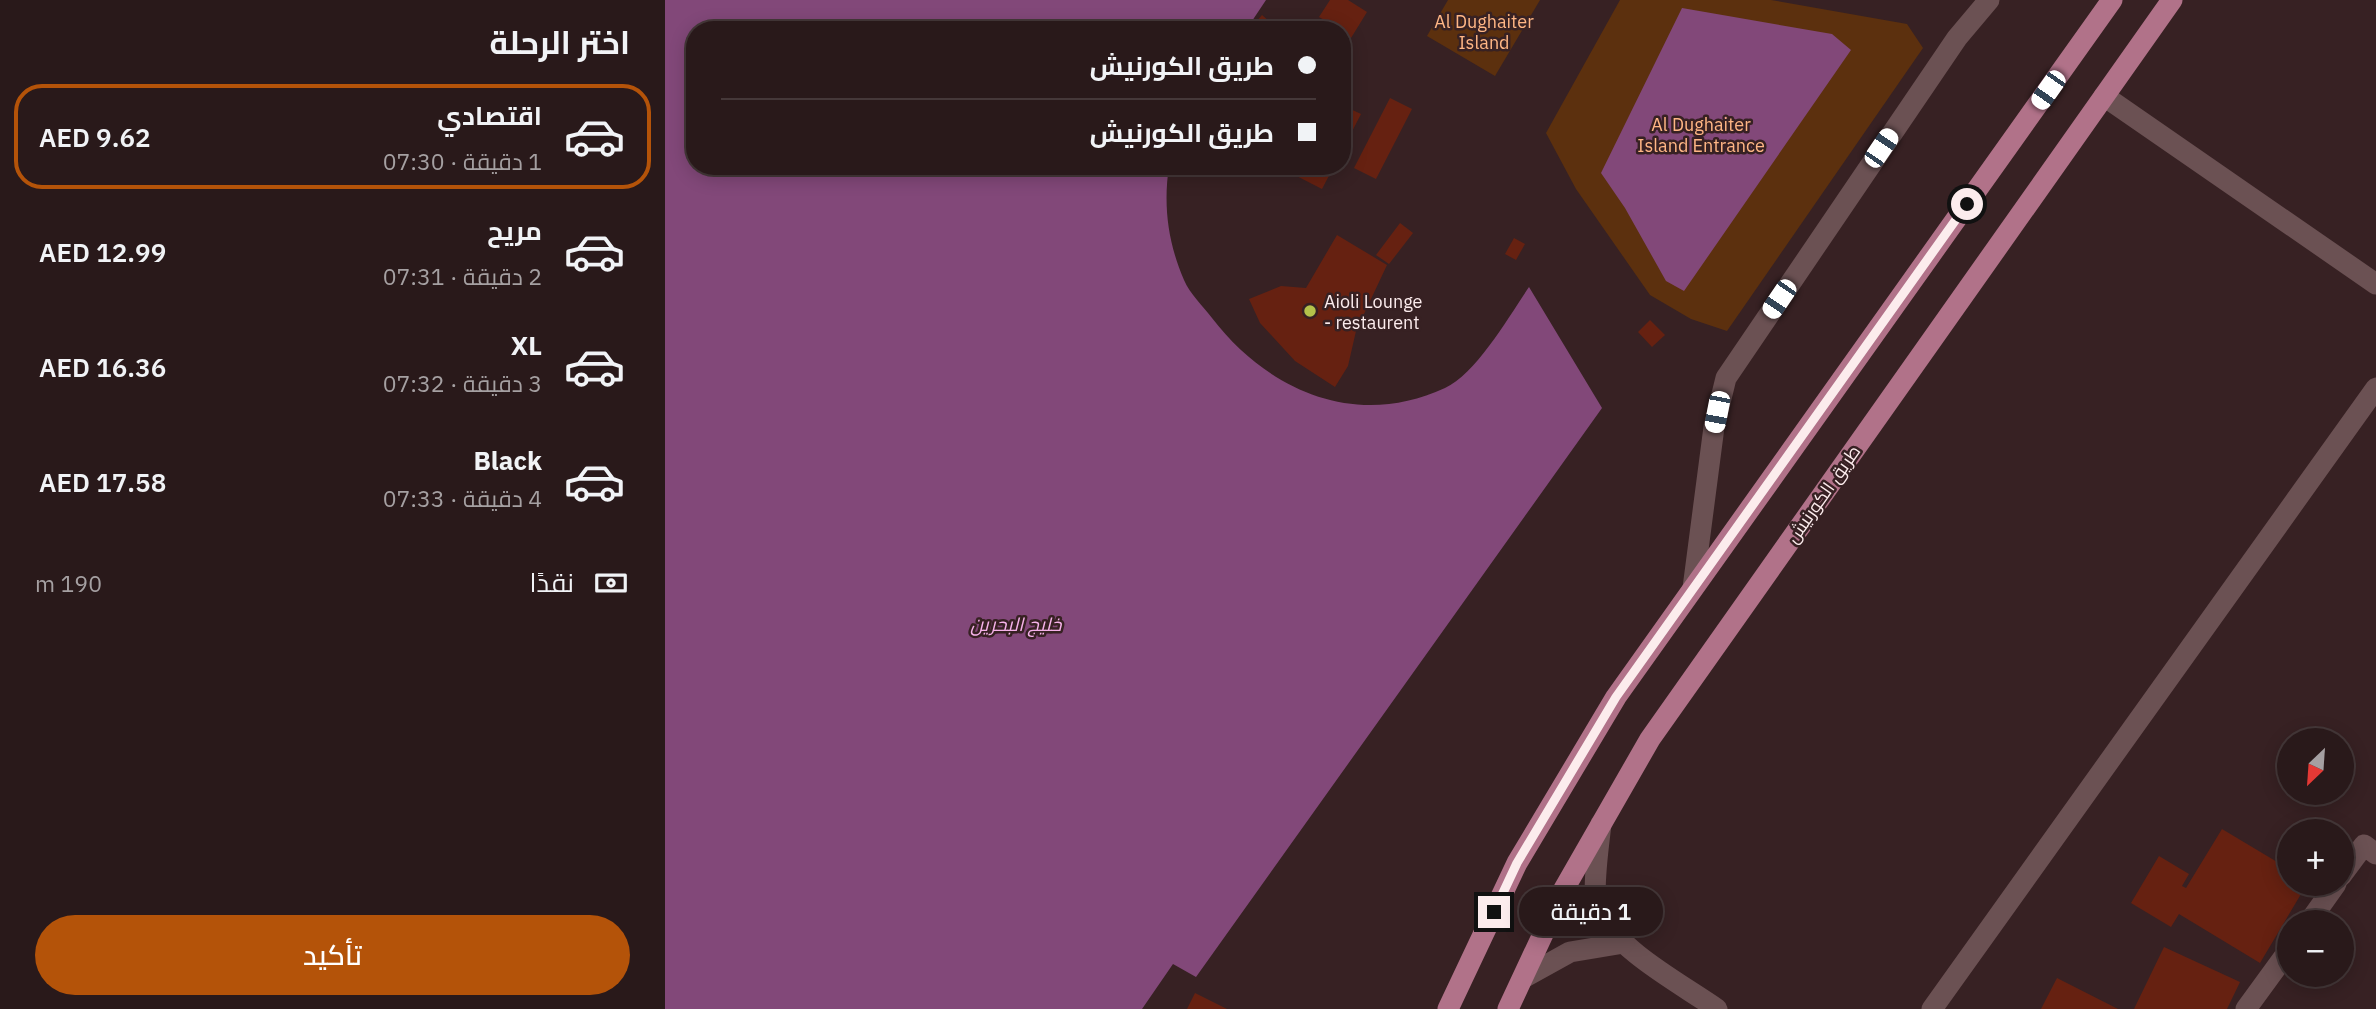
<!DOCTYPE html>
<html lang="ar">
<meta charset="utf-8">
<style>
body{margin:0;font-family:"IBM Plex Sans",Cairo,sans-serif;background:#352627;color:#f1f3f6;direction:rtl;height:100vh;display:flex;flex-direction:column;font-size:26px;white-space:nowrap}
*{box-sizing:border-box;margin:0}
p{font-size:23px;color:#a5a0a2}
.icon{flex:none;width:38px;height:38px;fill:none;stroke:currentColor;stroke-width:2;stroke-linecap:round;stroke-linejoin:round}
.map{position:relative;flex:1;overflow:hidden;direction:ltr}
.sheet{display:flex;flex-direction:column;background:#29191a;width:665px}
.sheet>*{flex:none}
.hud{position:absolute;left:21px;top:21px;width:665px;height:154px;border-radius:28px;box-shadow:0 4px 18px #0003,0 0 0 2px #453839;direction:rtl;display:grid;align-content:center;height:154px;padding:0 35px;background:#29191a}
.needle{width:46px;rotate:205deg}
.tools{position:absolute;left:1612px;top:728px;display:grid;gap:14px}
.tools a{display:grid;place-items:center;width:77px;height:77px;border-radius:50%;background:#29191a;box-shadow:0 4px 18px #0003,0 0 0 2px #453839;font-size:35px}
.end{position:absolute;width:32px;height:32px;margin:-16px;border:9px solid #fceced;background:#111;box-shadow:0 0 0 4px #111}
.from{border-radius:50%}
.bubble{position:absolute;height:49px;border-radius:24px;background:#29191a;box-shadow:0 4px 18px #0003,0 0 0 2px #453839;font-size:23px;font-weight:600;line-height:49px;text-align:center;direction:rtl}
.car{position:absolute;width:21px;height:42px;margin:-21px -10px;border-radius:9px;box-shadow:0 0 5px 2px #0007;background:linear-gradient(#fff 24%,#345 0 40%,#fff 0 76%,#345 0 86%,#fff 0)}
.hud b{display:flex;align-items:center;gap:24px;height:66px;font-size:26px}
.hud b+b{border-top:2px solid #453839}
.hud i{width:18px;height:18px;background:#f1f3f6}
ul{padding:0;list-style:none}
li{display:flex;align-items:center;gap:21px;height:105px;margin:0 14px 10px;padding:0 21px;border:4px solid transparent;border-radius:28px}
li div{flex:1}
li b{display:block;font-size:26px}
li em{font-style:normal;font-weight:600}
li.on{border-color:#b45309}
li>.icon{width:63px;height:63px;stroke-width:1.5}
h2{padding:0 35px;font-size:32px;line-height:84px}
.pay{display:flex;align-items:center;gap:18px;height:77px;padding:0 35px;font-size:26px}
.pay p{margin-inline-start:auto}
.primary-button{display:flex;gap:14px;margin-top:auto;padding:14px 35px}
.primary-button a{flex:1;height:80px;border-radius:42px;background:#b45309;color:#fff;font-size:28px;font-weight:600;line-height:80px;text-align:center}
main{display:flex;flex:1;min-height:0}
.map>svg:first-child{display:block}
</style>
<main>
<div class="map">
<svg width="1711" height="1009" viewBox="0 0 1711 1009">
<rect width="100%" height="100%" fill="#372123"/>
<g fill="#5c300e">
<path d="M 783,0 L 875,0 L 830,76 L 762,36 Z"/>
<path d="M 955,0 L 1106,0 L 1242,24 L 1258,48 L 1062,331 L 1026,319 L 985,295 L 911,189 L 881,133 Z"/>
</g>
<g fill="#824879">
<path d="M 0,0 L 601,0 L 581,30 C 565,30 552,25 537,30 L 30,30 L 30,166 L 504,166 C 498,206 503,243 519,280 C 525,294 538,306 547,318 C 604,392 692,429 780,388 C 811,374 845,315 864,287 L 937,408 L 531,977 L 508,964 L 477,1009 L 0,1009 Z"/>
<path d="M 1017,8 L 1167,34 L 1186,50 L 1019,291 L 1001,281 L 960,208 L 936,173 Z"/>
</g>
<g fill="#662111">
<path d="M 665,0 L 683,0 L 702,12 L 686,38 L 677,30 L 654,17 Z"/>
<path d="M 597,15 L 614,30 L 584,30 Z"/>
<path d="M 725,98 L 747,109 L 711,179 L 689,168 Z"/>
<path d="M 677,105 L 696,114 L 677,151 Z"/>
<path d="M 612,166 L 669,166 L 657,189 Z"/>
<path d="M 735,223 L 748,233 L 724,264 L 711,255 Z"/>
<path d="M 672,235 L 722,265 L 691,331 L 683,366 L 670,387 L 630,361 L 595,323 L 584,299 L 616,286 L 641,288 Z"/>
<path d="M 849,238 L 860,244 L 851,260 L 840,254 Z"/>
<path d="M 985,320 L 1000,335 L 987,347 L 973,332 Z"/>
<path d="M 1557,829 L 1624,869 L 1624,884 L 1642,884 L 1595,963 L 1514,914 L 1506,927 L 1466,903 L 1494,856 L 1524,874 L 1517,886 L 1521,888 Z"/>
<path d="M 1499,947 L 1575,982 L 1562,1009 L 1469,1009 Z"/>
<path d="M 1392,978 L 1453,1009 L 1376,1009 Z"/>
<path d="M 530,993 L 562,1009 L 522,1009 Z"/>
</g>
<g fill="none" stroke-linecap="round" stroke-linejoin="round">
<g stroke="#6b5153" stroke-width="21">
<path d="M 1439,96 L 1711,284"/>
<path d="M 1028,588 L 1049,427 L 1061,378 L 1292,38 L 1324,0"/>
<path d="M 936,824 C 934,843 926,895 933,910 C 953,951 1015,983 1052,1009"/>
<path d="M 1676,876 L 1699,845 L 1711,854"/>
<path d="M 1644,922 L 1671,884"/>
<path d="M 858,978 L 905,952 L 959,943"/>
<path d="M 1267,1009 L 1711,388"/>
<path d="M 1581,1009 L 1624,950"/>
</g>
<g stroke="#b17289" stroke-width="21">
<path d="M 783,1009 L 852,863 L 951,697 L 1447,0"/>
<path d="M 843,1009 L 899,889 L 985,739 L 1507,0"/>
</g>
</g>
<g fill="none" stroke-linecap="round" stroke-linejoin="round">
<path stroke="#fceced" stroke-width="9" d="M 829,912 L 852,863 L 951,697 L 1302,204"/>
</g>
<circle fill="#b4c24a" stroke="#372123" stroke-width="2.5" cx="645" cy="311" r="7"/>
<g text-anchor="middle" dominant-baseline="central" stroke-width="5" stroke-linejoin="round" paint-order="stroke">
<g font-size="18" fill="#ffb685" stroke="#372123">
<text x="819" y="21">Al Dughaiter<tspan x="819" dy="21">Island</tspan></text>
<text x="1036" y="124">Al Dughaiter<tspan x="1036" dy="21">Island Entrance</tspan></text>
</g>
<g font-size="18" fill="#fceced" stroke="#372123" text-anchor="start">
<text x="659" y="301">Aioli Lounge<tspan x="659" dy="21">- restaurent</tspan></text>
</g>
<g font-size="18" fill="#fceced" stroke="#372123">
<text transform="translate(1158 494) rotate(-55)">طريق الكورنيش</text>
</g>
<g font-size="19" font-style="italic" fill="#f6b2ea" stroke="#372123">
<text x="351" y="624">خليج البحرين</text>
</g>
</g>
</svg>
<div class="tools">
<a><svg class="needle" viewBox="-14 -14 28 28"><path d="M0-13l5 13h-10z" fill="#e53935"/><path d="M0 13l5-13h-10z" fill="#a5a0a2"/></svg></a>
<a>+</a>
<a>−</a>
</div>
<i class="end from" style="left:1302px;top:204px"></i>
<i class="end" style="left:829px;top:912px"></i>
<div class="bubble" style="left:854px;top:887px;width:144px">1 دقيقة</div>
<i class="car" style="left:1383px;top:90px;rotate:215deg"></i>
<i class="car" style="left:1216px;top:148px;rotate:34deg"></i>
<i class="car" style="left:1114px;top:299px;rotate:214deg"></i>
<i class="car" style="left:1052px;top:412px;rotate:191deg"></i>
<div class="hud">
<b><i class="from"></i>طريق الكورنيش</b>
<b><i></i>طريق الكورنيش</b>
</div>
</div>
<section class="sheet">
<h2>اختر الرحلة</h2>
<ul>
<li class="on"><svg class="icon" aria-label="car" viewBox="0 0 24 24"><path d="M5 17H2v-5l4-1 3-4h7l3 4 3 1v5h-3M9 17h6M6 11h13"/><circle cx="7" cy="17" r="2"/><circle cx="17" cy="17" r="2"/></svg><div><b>اقتصادي</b><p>1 دقيقة · 07:30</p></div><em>AED 9.62</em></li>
<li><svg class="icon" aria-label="car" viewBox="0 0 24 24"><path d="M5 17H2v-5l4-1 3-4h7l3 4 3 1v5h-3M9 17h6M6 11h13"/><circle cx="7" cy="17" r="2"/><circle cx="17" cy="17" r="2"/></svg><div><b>مريح</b><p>2 دقيقة · 07:31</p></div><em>AED 12.99</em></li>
<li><svg class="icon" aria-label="car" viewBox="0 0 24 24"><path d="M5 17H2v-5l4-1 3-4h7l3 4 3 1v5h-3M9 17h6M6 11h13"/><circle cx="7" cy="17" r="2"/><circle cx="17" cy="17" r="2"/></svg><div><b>XL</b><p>3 دقيقة · 07:32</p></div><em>AED 16.36</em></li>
<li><svg class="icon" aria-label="car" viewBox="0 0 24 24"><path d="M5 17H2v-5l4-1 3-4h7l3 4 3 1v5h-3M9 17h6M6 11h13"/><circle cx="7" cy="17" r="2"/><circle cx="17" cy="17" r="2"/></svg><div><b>Black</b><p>4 دقيقة · 07:33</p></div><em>AED 17.58</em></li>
</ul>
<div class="pay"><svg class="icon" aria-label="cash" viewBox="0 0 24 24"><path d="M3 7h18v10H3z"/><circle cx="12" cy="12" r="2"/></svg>نقدًا<p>190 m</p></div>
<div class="primary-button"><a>تأكيد</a></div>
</section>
</main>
